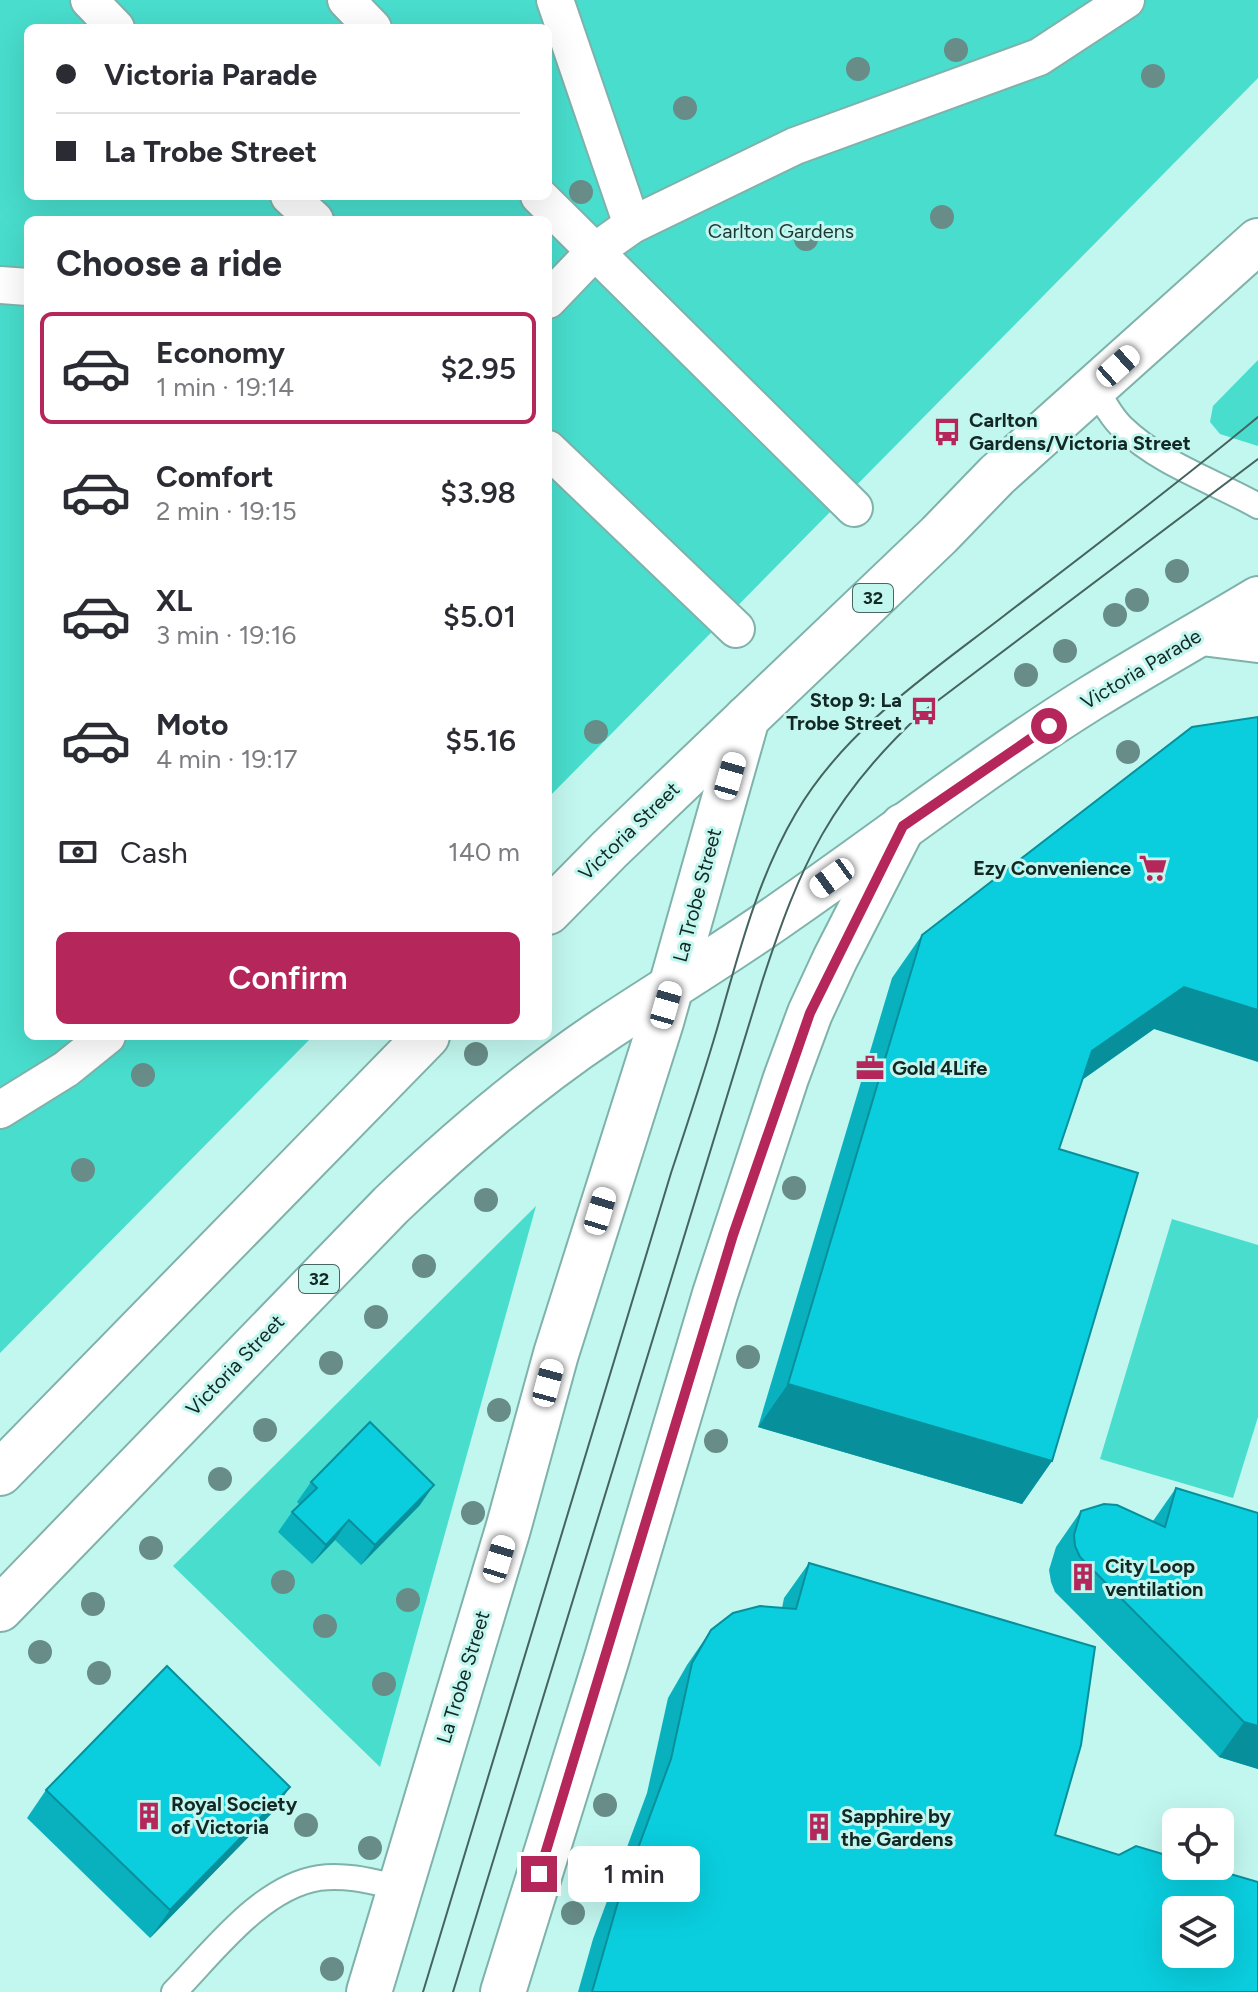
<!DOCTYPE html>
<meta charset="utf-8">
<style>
body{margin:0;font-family:Figtree,sans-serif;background:#f2f2f3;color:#2b2b33;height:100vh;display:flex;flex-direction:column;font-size:30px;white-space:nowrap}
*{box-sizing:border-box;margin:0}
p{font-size:26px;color:#7c7c81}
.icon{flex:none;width:44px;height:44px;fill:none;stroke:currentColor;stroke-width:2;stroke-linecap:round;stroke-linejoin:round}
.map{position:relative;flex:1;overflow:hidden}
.sheet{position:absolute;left:24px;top:216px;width:528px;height:824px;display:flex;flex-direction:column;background:#fff;border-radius:12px;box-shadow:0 8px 32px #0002}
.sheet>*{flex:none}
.top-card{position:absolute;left:24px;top:24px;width:528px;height:176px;border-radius:12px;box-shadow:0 8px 32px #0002;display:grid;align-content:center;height:176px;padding:0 32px;background:#fff}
.controls{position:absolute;left:1162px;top:1808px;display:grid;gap:16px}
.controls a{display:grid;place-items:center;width:72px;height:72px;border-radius:12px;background:#fff;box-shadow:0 8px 32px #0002;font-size:40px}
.end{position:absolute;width:36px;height:36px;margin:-18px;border:10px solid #b5275a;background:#fff;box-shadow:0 0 0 4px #fff}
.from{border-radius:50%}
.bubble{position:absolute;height:56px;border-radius:12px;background:#fff;box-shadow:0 8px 32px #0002;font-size:26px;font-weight:600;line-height:56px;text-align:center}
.car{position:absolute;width:24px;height:48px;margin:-24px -12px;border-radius:10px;box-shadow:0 0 6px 2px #0007;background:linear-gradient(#fff 24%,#345 0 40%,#fff 0 76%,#345 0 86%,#fff 0)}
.top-card b{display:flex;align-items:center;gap:28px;height:76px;font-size:30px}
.top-card b+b{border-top:2px solid #e1e1e2}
.top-card i{width:20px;height:20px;background:#2b2b33}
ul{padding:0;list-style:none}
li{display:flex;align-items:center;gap:24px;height:112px;margin:0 16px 12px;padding:0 16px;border:4px solid transparent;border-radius:12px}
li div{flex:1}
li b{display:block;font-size:30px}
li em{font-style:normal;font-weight:600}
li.on{border-color:#b5275a}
li>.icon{width:72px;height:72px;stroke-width:1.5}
h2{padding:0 32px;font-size:36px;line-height:96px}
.pay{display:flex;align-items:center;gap:20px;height:88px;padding:0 32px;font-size:30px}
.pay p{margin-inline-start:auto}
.primary-button{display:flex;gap:16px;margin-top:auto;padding:16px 32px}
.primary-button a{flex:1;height:92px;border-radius:12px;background:#b5275a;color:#fff;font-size:32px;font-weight:600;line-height:92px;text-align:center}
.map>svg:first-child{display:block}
</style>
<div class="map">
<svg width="1258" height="1992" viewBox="0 0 1258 1992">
<rect width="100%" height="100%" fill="#c2f7ef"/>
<g fill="#48ddcd" fill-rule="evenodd">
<path d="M 0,0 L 1258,0 L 1258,78 L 548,798 L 548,220 L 28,220 L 28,1036 L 313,1036 L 0,1353 ZM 28,28 L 548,28 L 548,196 L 28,196 Z"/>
<path d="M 1258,360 L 1258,446 L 1220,434 L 1210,422 L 1213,406 Z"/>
<path d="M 536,1206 L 380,1767 L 173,1566 Z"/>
<path d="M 1172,1219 L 1258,1245 L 1258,1417 L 1233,1498 L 1100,1459 Z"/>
</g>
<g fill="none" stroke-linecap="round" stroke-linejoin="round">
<defs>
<g id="service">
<path d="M 1095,387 C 1103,401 1111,417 1123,428 C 1160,464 1214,481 1258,506"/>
<path d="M 174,1992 C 213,1952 261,1887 319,1878 C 347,1874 374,1882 400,1888"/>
</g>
<g id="pedestrian">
<path d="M 89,0 L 116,28"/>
<path d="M 346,0 L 373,28"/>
<path d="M 555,0 L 632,225"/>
<path d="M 289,196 L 315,220"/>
<path d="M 539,196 L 854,508"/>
<path d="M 0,285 L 28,287"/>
<path d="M 548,300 L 594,252 L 632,225 L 795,146 L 1039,57 L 1126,0"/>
<path d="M 548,449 L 736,629"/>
<path d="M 0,1110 L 66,1069 L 107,1036"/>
</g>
<g id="tertiary">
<path d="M 1202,633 L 1258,640"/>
<path d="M 369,1992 L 508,1529 L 556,1354 L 661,1022 L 747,718"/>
<path d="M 503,1992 L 606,1661 L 715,1294 L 786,1078 L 810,1013 L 835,959 L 903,826"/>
</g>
<g id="primary">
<path d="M 548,912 L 610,849 L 939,535 L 997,475 L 1258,241"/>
<path d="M 0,1473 L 427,1036"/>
<path d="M 0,1609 L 391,1205 C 458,1141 528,1081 606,1029 C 665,990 725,954 783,913 C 886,842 985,764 1091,698 C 1146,664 1203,632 1258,599"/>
</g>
</defs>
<use href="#service" stroke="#7fb2ab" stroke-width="28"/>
<use href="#pedestrian" stroke="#7fb2ab" stroke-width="40"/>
<use href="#tertiary" stroke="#7fb2ab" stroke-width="48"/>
<use href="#primary" stroke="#7fb2ab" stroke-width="48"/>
<use href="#service" stroke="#fff" stroke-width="24"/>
<use href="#pedestrian" stroke="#fff" stroke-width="36"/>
<use href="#tertiary" stroke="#fff" stroke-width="44"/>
<use href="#primary" stroke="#fff" stroke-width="44"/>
<g stroke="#45645f" stroke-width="2">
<path d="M 423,1992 L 671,1173 C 687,1125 703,1077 717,1029 C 738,956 757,879 796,813 C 845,729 930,673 1005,615 C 1090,550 1176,485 1258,417"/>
<path d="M 453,1992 L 762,982 C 800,864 831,796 924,711 L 1258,459"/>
</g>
</g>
<g fill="#688d88">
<circle cx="956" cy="50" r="12"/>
<circle cx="858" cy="69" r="12"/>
<circle cx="1153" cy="76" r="12"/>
<circle cx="685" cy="108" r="12"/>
<circle cx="581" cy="192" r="12"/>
<circle cx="942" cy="217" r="12"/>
<circle cx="806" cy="239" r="12"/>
<circle cx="1177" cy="571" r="12"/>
<circle cx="1137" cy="600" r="12"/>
<circle cx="1115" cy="615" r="12"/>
<circle cx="1065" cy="651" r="12"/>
<circle cx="1026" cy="675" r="12"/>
<circle cx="596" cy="732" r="12"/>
<circle cx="1128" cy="752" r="12"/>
<circle cx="476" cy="1054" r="12"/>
<circle cx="143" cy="1075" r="12"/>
<circle cx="83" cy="1170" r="12"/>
<circle cx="794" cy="1188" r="12"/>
<circle cx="486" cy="1200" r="12"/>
<circle cx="424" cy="1266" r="12"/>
<circle cx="376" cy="1317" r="12"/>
<circle cx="748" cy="1357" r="12"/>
<circle cx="331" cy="1363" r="12"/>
<circle cx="499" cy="1410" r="12"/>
<circle cx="265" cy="1430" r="12"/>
<circle cx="716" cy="1441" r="12"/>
<circle cx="220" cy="1479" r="12"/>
<circle cx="473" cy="1513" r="12"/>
<circle cx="151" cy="1548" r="12"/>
<circle cx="283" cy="1582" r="12"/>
<circle cx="408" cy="1600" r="12"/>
<circle cx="93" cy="1604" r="12"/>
<circle cx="325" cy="1626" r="12"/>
<circle cx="40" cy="1652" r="12"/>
<circle cx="99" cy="1673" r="12"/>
<circle cx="384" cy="1684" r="12"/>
<circle cx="605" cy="1805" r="12"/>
<circle cx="306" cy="1825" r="12"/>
<circle cx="370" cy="1848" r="12"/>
<circle cx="573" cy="1913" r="12"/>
<circle cx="332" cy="1969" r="12"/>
</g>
<g fill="#09b1bf">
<path d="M 922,935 L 1154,1029 L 1082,1080 L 1059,1149 L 1052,1461 L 1022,1504 L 758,1427 L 892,978 Z"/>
<path d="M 311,1482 L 420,1505 L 361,1565 L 335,1540 L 312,1564 L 278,1532 L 292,1512 L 300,1505 L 297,1502 Z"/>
<path d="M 1176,1488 L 1258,1513 L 1258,1769 L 1219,1757 L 1055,1592 L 1051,1582 L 1049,1570 L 1056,1547 L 1081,1511 L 1153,1521 Z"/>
<path d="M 809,1563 L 1055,1835 L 1258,1992 L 578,1992 L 593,1939 L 647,1793 L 668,1698 L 687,1665 L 711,1630 L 782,1608 L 784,1598 Z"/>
<path d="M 290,1787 L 271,1814 L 150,1938 L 27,1818 L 46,1790 Z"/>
</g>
<g fill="#07909b">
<path d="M 1184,987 L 1258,1010 L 1258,1062 L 1154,1029 L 1062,1094 L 1092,1051 Z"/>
<path d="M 788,1384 L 1052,1461 L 1022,1504 L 758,1427 Z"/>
<path d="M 434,1485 L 420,1505 L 361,1565 L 375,1545 Z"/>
<path d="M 349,1520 L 335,1540 L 312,1564 L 326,1545 Z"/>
<path d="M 1244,1722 L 1258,1726 L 1258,1769 L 1219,1757 Z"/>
<path d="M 290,1787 L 271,1814 L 150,1938 L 170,1910 Z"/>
</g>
<g fill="#0acede" stroke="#07909b" stroke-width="2" fill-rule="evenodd">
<path d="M 1258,717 L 1258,1010 L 1184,987 L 1092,1051 L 1059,1149 L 1138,1173 L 1052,1461 L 788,1384 L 922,935 L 1192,727 Z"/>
<path d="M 370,1422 L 434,1485 L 375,1545 L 349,1520 L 326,1545 L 292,1512 L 317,1488 L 311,1482 Z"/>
<path d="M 1176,1488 L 1258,1513 L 1258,1726 L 1244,1722 L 1080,1557 L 1075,1546 L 1074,1535 L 1081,1511 L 1104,1504 L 1117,1505 L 1165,1527 Z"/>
<path d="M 809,1563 L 1095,1647 L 1081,1745 L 1055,1835 L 1119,1855 L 1136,1846 L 1176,1858 L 1176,1866 L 1203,1866 L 1258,1882 L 1258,1992 L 592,1992 L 617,1905 L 671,1759 L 692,1663 L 711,1630 L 733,1613 L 760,1606 L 796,1609 ZM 1176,1910 L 1220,1910 L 1220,1954 L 1176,1954 Z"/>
<path d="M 167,1666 L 290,1787 L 170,1910 L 46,1790 Z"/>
</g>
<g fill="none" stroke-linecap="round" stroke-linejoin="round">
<path stroke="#b5275a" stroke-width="10" d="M 539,1874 L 733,1235 L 810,1013 L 903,826 L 1049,726"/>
</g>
<defs>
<symbol id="bus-bare" viewBox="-9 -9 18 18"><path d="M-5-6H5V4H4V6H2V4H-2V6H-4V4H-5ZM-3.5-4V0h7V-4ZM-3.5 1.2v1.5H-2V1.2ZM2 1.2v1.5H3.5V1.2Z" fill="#b5275a" stroke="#c2f7ef" stroke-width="2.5" paint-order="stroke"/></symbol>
<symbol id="supermarket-bare" viewBox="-9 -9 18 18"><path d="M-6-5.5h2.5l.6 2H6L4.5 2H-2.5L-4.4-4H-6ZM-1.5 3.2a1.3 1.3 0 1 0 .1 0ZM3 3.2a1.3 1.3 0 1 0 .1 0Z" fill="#b5275a" stroke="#c2f7ef" stroke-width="2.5" paint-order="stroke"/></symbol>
<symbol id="office-bare" viewBox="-9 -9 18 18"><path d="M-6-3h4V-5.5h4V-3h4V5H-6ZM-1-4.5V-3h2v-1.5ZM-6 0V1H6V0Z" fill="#b5275a" stroke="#c2f7ef" stroke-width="2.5" paint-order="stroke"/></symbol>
<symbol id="building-bare" viewBox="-9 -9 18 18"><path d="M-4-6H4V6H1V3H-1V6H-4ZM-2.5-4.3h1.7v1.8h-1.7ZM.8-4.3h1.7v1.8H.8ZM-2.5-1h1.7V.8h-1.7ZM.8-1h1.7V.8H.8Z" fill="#b5275a" stroke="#c2f7ef" stroke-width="2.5" paint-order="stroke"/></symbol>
</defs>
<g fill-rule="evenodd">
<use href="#bus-bare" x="927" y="412" width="40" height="40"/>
<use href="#bus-bare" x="904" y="691" width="40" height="40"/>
<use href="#supermarket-bare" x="1133" y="848" width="40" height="40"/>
<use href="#office-bare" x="850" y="1048" width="40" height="40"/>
<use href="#building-bare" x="1063" y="1557" width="40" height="40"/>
<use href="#building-bare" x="129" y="1796" width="40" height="40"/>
<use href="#building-bare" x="799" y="1807" width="40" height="40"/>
</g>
<g text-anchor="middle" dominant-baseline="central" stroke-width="6" stroke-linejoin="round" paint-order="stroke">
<g fill="#c2f7ef" stroke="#486662" stroke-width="2">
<rect x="853" y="584" width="40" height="28" rx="6"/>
<rect x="299" y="1265" width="40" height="28" rx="6"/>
</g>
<g font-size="18" font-weight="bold" fill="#132825">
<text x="873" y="598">32</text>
<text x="319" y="1279">32</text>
</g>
<g font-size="20" fill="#1e3734" stroke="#c2f7ef">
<text x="781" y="231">Carlton Gardens</text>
</g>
<g font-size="20" font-weight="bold" fill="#132825" stroke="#c2f7ef" text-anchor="start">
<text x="969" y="420">Carlton<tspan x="969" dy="23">Gardens/Victoria Street</tspan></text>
<text x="902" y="700" text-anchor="end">Stop 9: La<tspan x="902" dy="23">Trobe Street</tspan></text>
<text x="1131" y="868" text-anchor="end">Ezy Convenience</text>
<text x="892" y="1068">Gold 4Life</text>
<text x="1105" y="1566">City Loop<tspan x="1105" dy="23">ventilation</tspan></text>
<text x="171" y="1804">Royal Society<tspan x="171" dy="23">of Victoria</tspan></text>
<text x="841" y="1816">Sapphire by<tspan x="841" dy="23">the Gardens</tspan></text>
</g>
<g font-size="20" fill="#132825" stroke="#c2f7ef">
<text transform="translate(1141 669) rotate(-31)">Victoria Parade</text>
<text transform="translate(629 831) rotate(-44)">Victoria Street</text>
<text transform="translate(697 895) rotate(-75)">La Trobe Street</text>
<text transform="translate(235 1365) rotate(-46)">Victoria Street</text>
<text transform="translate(463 1677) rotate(-73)">La Trobe Street</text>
</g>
</g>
</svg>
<div class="controls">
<a><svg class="icon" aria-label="locate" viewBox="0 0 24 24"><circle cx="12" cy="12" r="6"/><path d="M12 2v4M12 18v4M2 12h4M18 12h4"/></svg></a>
<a><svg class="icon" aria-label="layers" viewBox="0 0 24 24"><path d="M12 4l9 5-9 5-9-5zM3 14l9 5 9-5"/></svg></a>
</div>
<i class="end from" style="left:1049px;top:726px"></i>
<i class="end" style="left:539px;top:1874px"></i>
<div class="bubble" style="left:568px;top:1846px;width:132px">1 min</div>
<i class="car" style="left:1118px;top:366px;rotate:48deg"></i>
<i class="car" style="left:730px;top:776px;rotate:16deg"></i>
<i class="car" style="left:832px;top:878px;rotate:234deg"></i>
<i class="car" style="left:666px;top:1005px;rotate:16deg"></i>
<i class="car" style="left:600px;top:1211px;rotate:17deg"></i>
<i class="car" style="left:548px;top:1383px;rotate:15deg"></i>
<i class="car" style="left:499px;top:1559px;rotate:17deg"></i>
<div class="top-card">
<b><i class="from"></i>Victoria Parade</b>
<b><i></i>La Trobe Street</b>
</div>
<section class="sheet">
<h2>Choose a ride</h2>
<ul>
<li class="on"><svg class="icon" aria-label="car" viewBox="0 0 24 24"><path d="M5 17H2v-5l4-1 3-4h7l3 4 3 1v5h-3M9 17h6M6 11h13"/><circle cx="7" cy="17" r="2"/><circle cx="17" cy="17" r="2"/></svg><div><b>Economy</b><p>1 min · 19:14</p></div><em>$2.95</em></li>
<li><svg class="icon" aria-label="car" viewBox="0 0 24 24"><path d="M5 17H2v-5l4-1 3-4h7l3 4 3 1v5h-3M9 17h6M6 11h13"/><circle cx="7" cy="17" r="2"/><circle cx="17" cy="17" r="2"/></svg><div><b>Comfort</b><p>2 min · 19:15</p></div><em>$3.98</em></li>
<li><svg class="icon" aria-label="car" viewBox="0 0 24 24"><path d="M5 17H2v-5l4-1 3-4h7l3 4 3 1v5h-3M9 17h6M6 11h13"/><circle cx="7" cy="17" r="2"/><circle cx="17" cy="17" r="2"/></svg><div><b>XL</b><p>3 min · 19:16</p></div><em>$5.01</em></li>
<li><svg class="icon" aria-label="car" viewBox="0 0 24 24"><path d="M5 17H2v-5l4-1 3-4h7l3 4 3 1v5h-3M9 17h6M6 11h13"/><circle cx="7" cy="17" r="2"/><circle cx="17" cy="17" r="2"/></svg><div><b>Moto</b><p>4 min · 19:17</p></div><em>$5.16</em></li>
</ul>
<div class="pay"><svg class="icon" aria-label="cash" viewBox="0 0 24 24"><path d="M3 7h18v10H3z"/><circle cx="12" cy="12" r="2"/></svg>Cash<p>140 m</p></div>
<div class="primary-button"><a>Confirm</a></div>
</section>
</div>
